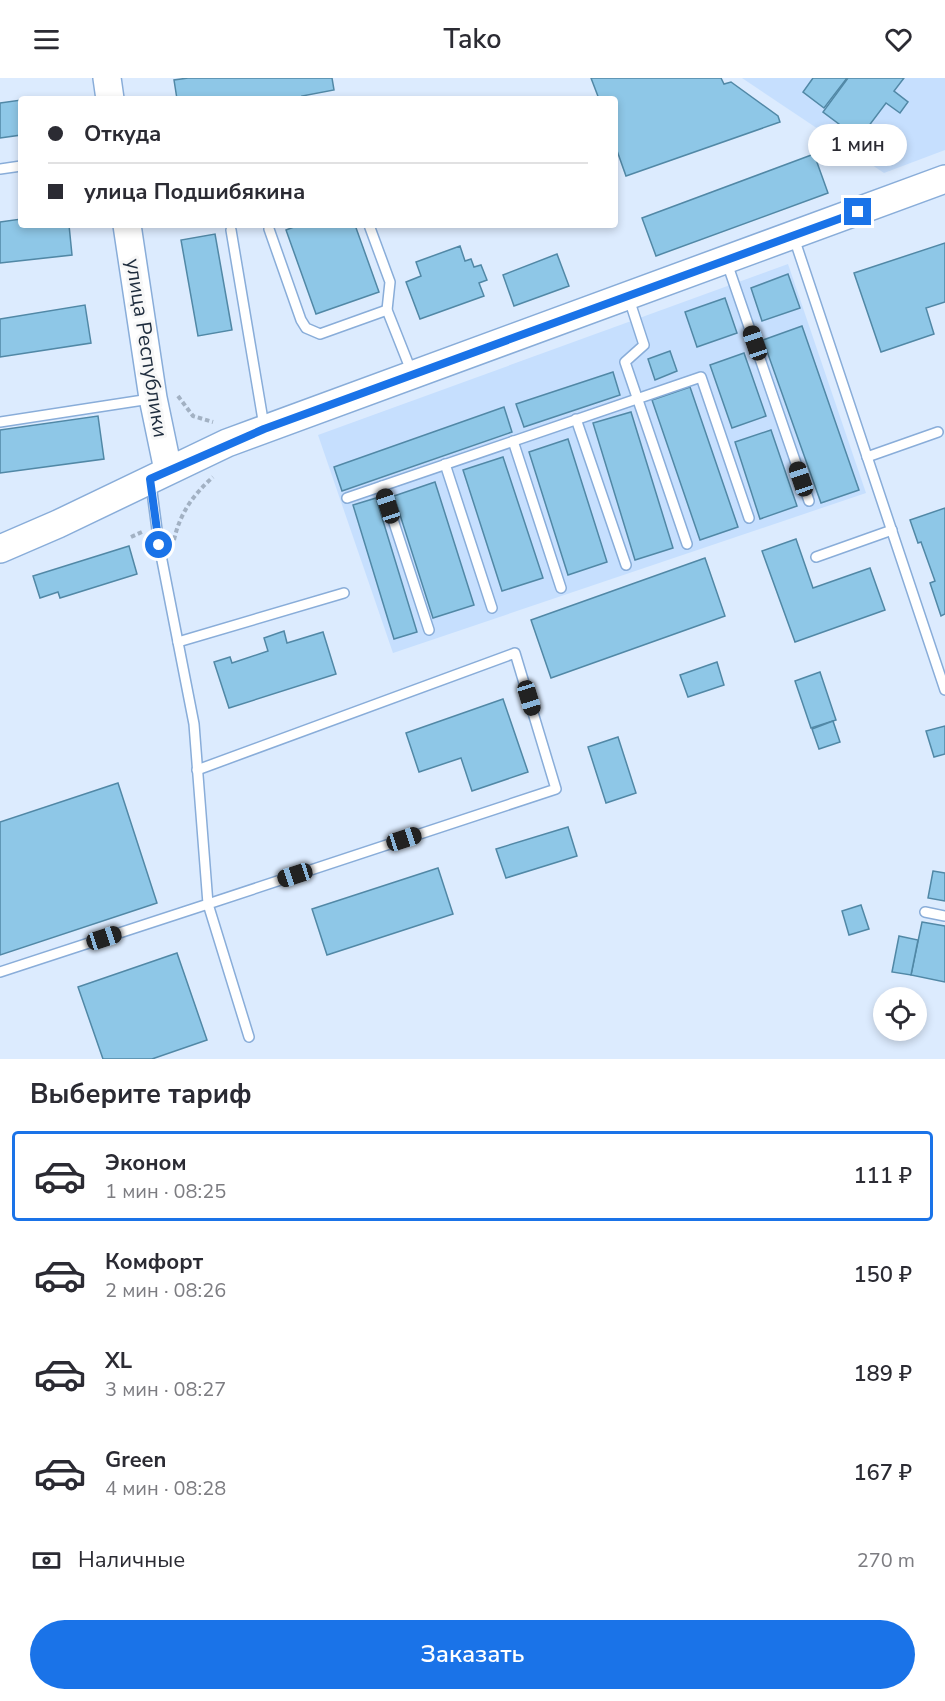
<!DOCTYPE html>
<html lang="ru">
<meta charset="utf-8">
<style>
body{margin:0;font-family:"Nunito Sans",sans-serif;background:#f2f2f3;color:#2b2b33;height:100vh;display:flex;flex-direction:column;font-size:22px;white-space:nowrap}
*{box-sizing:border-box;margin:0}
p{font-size:20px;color:#7c7c81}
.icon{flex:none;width:33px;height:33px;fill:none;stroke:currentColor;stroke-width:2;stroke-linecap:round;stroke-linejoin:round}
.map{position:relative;height:981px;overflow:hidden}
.sheet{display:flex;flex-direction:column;background:#fff;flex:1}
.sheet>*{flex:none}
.banner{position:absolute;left:18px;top:18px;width:600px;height:132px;border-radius:6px;box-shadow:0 3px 9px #0003;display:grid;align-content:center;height:132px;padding:0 30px;background:#fff}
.tools{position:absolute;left:873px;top:909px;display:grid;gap:12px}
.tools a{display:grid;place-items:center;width:54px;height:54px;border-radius:50%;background:#fff;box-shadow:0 3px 9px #0003;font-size:30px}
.end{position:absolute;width:27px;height:27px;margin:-14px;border:8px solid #1a73e8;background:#fff;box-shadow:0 0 0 3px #fff}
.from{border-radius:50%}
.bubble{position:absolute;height:42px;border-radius:21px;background:#fff;box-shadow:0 3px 9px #0003;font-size:20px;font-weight:600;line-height:42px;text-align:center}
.car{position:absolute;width:18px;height:36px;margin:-18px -9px;border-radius:8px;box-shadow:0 0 4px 2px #0007;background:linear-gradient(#222 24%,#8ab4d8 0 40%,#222 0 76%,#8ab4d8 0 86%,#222 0)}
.banner b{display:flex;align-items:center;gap:21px;height:57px;font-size:22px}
.banner b+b{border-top:2px solid #e1e1e2}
.banner i{width:15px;height:15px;background:#2b2b33}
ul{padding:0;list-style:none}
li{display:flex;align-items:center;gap:18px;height:90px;margin:0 12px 9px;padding:0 18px;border:3px solid transparent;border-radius:6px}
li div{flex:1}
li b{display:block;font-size:22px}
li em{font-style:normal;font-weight:600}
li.active{border-color:#1a73e8}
li>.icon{width:54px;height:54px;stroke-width:1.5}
h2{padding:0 30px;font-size:27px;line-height:72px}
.pay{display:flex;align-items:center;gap:15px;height:66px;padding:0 30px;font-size:22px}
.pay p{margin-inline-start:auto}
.action{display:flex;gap:12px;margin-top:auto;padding:12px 30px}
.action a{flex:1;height:69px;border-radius:36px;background:#1a73e8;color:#fff;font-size:24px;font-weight:600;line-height:69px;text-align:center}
header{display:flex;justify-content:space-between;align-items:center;height:78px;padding:0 30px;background:#fff;font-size:27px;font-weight:600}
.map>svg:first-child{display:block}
</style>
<header><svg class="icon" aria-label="menu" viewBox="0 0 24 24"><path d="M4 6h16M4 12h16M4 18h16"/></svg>Tako<svg class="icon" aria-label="heart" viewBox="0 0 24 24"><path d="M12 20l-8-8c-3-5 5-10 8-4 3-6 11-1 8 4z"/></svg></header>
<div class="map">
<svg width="945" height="981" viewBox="0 0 945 981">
<rect width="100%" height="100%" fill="#dcebfe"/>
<g fill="#c6dffe">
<path d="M 742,0 L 945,0 L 945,72 L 884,95 Z"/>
<path d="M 788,186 L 866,415 L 393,575 L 318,357 Z"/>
</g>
<g fill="#8ec7e7" stroke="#5188a6" stroke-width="1.5">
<path d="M 188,0 L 332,0 L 334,12 L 302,18 L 303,21 L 177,21 L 174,2 Z"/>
<path d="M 591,0 L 721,0 L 724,6 L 731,4 L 778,38 L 780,44 L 626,98 L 615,67 L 615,21 L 599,21 Z"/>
<path d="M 813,0 L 847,0 L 824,30 L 803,14 Z"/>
<path d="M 848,0 L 904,0 L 894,13 L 908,24 L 900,35 L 886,25 L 859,61 L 823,34 Z"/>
<path d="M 21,22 L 21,57 L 0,60 L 0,25 Z"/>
<path d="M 814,76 L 828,115 L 656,178 L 642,140 Z"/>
<path d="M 21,141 L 21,147 L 69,147 L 72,177 L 0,185 L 0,144 Z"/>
<path d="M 299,147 L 355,147 L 379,214 L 316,236 L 286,152 Z"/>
<path d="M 215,156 L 232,252 L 198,258 L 181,162 Z"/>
<path d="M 945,165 L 945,224 L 926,230 L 934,256 L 881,274 L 854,195 Z"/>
<path d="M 460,168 L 465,183 L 471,181 L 474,189 L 481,187 L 487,202 L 479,205 L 484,218 L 420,241 L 406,204 L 421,198 L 416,184 Z"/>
<path d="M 557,176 L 569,208 L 514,228 L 503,197 Z"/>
<path d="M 788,196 L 800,230 L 762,243 L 751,210 Z"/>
<path d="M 725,220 L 737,255 L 697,269 L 685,234 Z"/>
<path d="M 85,227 L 91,265 L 0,279 L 0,241 Z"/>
<path d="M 802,248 L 859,412 L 821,425 L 763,262 Z"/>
<path d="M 670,273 L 677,293 L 655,302 L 648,281 Z"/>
<path d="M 744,275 L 766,338 L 732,350 L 710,287 Z"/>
<path d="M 613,294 L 620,317 L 524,349 L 516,326 Z"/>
<path d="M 690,309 L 738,449 L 700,462 L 652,322 Z"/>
<path d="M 504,329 L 512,354 L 342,413 L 334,389 Z"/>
<path d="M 631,334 L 673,470 L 635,482 L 593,345 Z"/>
<path d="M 98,338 L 104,381 L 0,395 L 0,352 Z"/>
<path d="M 771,352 L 797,428 L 760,441 L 735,364 Z"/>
<path d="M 568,361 L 607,484 L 568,497 L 529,374 Z"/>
<path d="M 503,379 L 543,500 L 502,513 L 463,392 Z"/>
<path d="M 435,404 L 474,527 L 433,540 L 394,418 Z"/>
<path d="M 376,420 L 417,554 L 394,561 L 353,427 Z"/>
<path d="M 945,430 L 945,536 L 941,538 L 930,505 L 935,503 L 921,464 L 918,465 L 910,442 Z"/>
<path d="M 796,461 L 813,510 L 870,490 L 885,532 L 795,564 L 762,473 Z"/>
<path d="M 129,468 L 137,496 L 60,520 L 58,514 L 40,520 L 33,498 Z"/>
<path d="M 705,480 L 725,538 L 551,600 L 531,542 Z"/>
<path d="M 284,553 L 287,565 L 323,554 L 336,596 L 229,630 L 214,584 L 230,579 L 232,585 L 268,573 L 264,560 Z"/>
<path d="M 717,584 L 724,607 L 688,619 L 680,597 Z"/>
<path d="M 820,594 L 836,642 L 811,650 L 795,603 Z"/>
<path d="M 503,621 L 528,694 L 472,713 L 461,680 L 419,694 L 406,655 Z"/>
<path d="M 833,643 L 840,664 L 819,671 L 812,651 Z"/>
<path d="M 945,648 L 945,676 L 934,679 L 926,653 Z"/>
<path d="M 618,659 L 636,715 L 606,725 L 588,669 Z"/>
<path d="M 118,705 L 157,825 L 0,877 L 0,744 Z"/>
<path d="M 568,749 L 577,778 L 506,800 L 496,771 Z"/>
<path d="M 438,790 L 453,836 L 327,877 L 312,831 Z"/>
<path d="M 933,793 L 945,795 L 945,823 L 928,820 Z"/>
<path d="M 861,827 L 869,851 L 849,857 L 842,833 Z"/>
<path d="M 922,844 L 945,848 L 945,904 L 911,897 Z"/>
<path d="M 899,858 L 918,862 L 911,897 L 892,894 Z"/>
<path d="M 177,875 L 207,962 L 152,981 L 103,981 L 78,909 Z"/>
</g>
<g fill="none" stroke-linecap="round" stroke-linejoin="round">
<defs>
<g id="lane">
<path d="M 0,91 L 21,88"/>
<path d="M 369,147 L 390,204 L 387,232 L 412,295"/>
<path d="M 269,151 L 301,242 L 306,250 L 320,256 L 387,232"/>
<path d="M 231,152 L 264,348"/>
<path d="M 794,160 L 945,612"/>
<path d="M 727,185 L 809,423"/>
<path d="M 629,221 L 644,267 L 625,284 L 687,466"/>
<path d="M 576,341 L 626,487"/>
<path d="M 0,344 L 150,321"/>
<path d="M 513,363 L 561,510"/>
<path d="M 867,379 L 938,354"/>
<path d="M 445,386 L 492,530"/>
<path d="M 382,408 L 429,552"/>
<path d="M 347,420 L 701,299 L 749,440"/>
<path d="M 816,479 L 892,452"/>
<path d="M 178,564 L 344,515"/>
<path d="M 197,692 L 515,575 L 556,711 L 208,826 L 249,959"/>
<path d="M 925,834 L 945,838"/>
<path d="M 0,894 L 208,826 L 194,646 L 159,467 L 151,406"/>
</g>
<g id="secondary">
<path d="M 107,0 L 110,21"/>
<path d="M 127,147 L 153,320 L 168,392"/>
<path d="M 0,471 L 58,446 L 227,365 L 945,101"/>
</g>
</defs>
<use href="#lane" stroke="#89add9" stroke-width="12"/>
<use href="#secondary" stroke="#89add9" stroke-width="30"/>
<g stroke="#a2b1c3" stroke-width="4" stroke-dasharray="4.5 3" stroke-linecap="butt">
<path d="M 178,318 L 193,338 L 213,344"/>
<path d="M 131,459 L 144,453"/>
<path d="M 174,462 C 180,435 193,417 213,399"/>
</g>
<use href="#lane" stroke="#fff" stroke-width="9"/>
<use href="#secondary" stroke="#fff" stroke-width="27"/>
</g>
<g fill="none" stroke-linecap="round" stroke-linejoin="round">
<path stroke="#1a73e8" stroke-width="8" d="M 159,467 L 150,401 L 264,351 L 858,134"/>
</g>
<g text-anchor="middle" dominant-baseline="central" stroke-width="6" stroke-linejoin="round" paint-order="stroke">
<g font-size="21" fill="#1e2c3d" stroke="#f7f7f7">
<text transform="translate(147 270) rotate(81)">улица Республики</text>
</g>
</g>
</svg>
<div class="tools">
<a><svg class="icon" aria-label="locate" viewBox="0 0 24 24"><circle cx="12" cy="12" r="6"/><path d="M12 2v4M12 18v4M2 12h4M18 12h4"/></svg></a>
</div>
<i class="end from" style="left:159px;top:467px"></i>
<i class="end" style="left:858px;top:134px"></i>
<div class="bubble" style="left:808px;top:46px;width:99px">1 мин</div>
<i class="car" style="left:755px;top:265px;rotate:341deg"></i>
<i class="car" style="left:801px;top:401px;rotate:341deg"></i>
<i class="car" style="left:388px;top:428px;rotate:342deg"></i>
<i class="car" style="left:529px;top:620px;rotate:163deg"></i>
<i class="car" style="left:404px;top:761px;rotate:72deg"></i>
<i class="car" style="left:295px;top:797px;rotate:252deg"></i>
<i class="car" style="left:104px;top:860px;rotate:72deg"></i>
<div class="banner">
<b><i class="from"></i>Откуда</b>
<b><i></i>улица Подшибякина</b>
</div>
</div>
<section class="sheet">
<h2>Выберите тариф</h2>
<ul>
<li class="active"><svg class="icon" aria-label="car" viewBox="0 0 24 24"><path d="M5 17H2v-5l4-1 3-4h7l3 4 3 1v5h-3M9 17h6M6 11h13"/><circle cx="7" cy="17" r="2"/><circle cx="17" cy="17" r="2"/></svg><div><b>Эконом</b><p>1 мин · 08:25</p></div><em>111 ₽</em></li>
<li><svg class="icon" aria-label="car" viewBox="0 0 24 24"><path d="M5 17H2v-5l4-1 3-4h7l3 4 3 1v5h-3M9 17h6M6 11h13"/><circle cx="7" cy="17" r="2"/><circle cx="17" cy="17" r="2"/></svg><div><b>Комфорт</b><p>2 мин · 08:26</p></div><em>150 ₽</em></li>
<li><svg class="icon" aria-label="car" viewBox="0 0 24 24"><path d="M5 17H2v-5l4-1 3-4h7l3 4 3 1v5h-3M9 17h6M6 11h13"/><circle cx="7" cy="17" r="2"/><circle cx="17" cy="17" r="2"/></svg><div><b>XL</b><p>3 мин · 08:27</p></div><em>189 ₽</em></li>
<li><svg class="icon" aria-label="car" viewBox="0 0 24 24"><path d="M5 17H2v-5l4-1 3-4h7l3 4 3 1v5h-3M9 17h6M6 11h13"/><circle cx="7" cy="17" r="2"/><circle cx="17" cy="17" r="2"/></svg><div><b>Green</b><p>4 мин · 08:28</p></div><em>167 ₽</em></li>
</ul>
<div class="pay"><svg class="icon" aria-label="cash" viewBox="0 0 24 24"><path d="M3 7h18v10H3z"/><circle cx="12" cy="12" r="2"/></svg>Наличные<p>270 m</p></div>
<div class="action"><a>Заказать</a></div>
</section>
